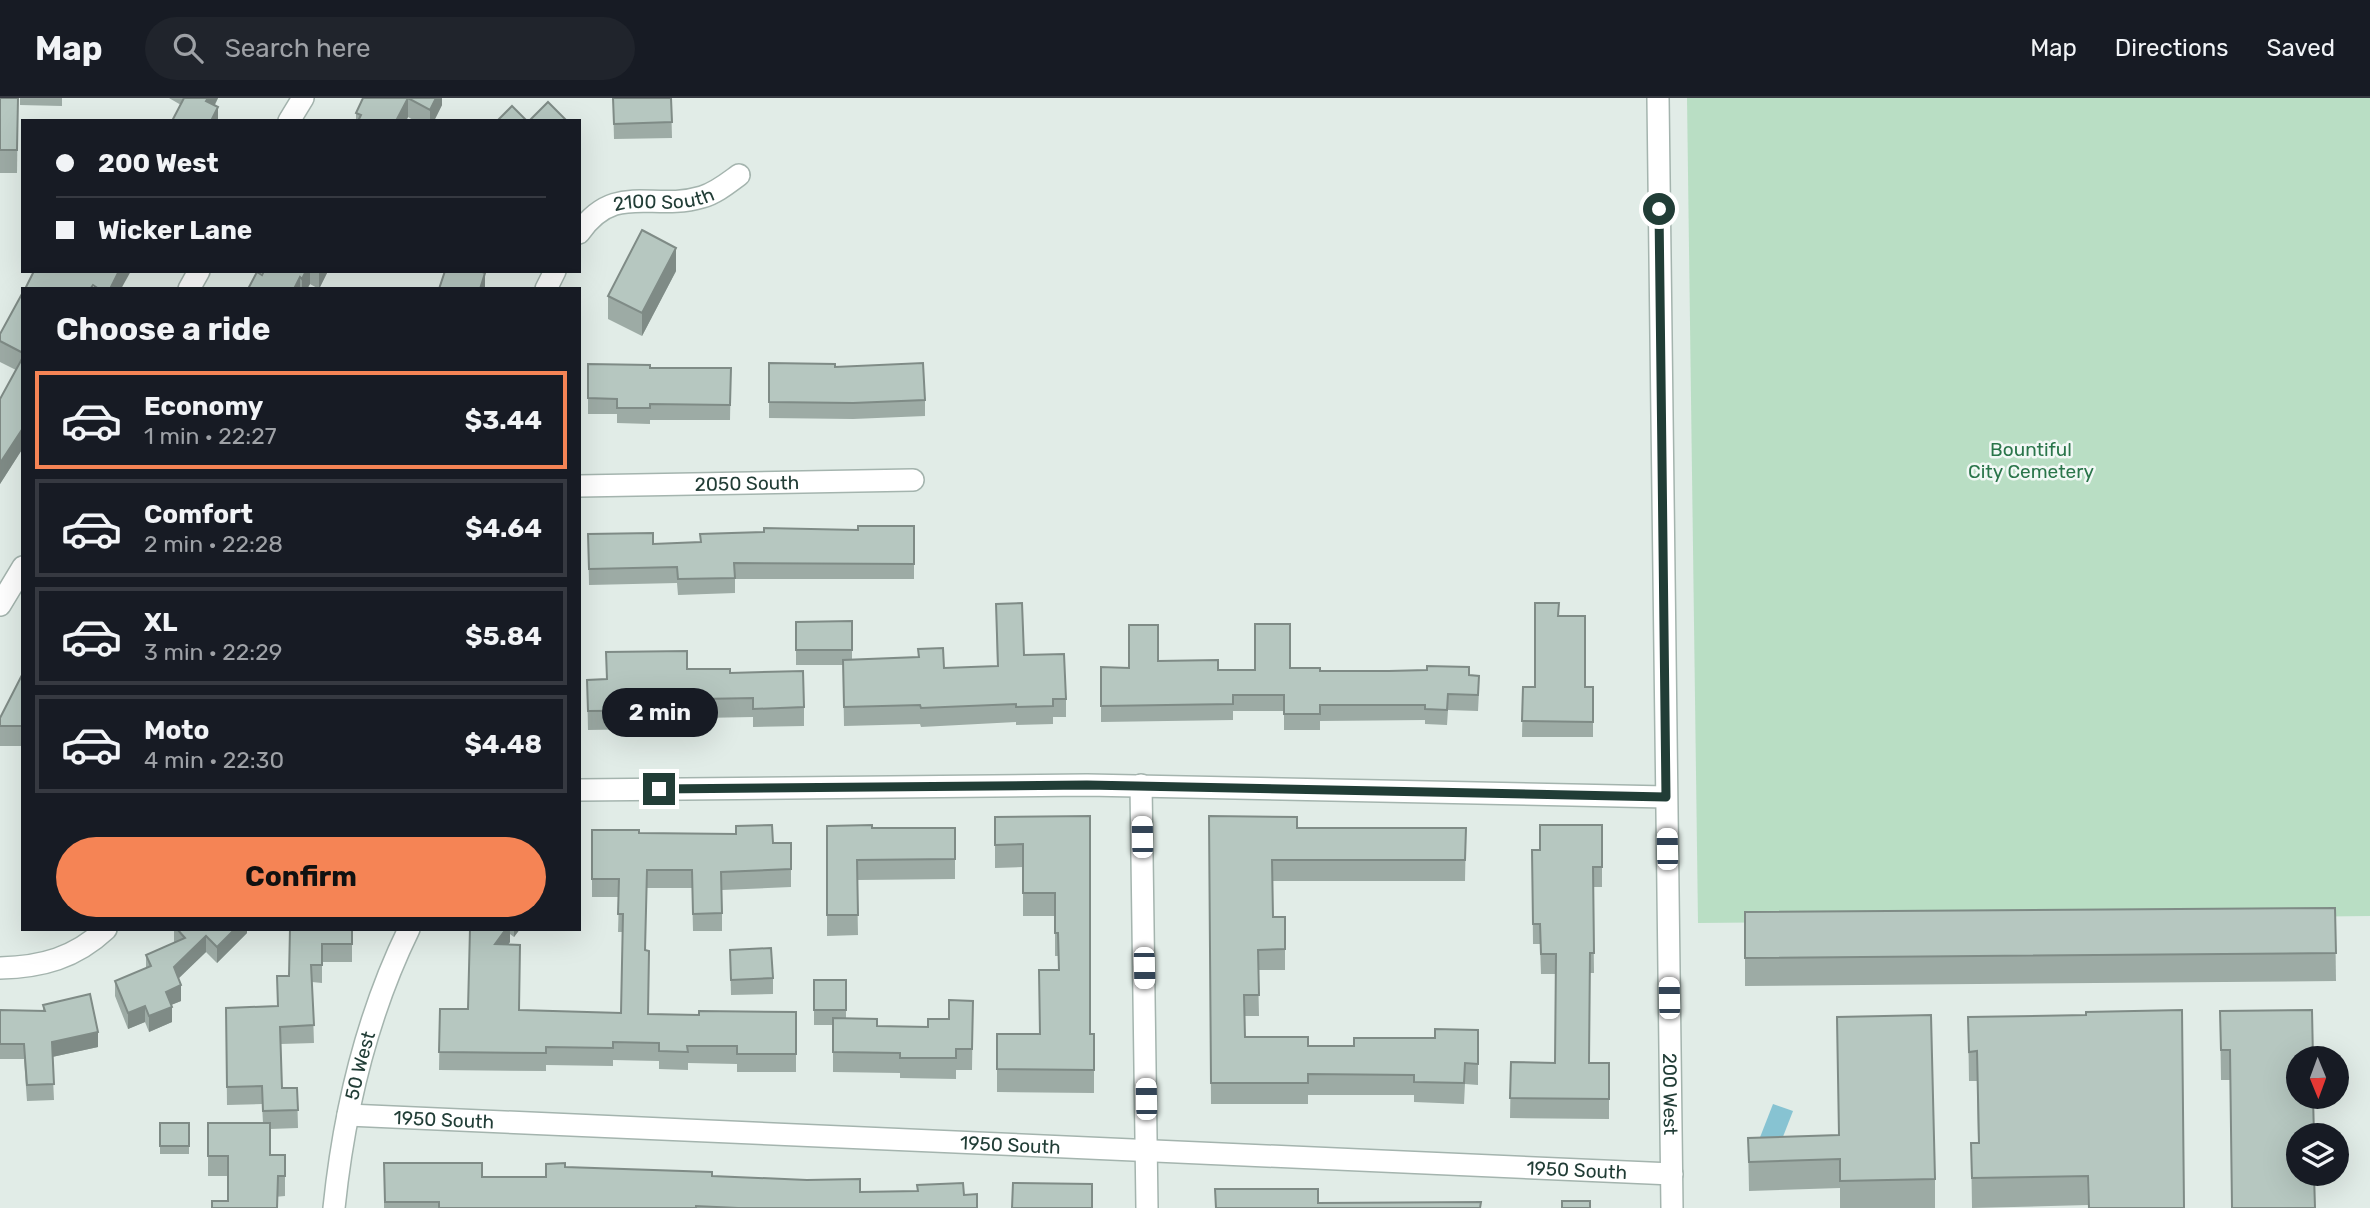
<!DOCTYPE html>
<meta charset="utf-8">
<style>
body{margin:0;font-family:Rubik,sans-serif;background:#20242c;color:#f1f3f6;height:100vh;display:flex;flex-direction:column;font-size:26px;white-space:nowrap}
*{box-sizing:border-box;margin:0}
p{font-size:23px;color:#9ea1a6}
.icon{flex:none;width:38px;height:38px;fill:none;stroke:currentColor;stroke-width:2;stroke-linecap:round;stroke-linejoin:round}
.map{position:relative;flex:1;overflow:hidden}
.sheet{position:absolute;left:21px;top:189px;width:560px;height:644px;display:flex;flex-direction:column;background:#171b24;border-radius:0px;box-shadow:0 7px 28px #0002}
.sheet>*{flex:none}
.guide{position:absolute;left:21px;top:21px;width:560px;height:154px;border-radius:0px;box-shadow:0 7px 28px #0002;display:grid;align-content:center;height:154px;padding:0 35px;background:#171b24}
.needle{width:46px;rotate:179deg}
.fabs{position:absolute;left:2286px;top:948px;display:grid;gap:14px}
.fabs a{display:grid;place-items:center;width:63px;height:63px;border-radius:50%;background:#171b24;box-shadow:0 7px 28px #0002;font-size:35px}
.end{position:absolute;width:32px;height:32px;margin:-16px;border:9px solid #213d36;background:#fff;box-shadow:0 0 0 4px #fff}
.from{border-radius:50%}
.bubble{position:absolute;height:49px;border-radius:24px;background:#171b24;box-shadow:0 7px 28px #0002;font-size:23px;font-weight:700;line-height:49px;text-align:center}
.car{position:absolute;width:21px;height:42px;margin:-21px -10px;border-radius:9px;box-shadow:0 0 5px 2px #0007;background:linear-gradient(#fff 24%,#345 0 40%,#fff 0 76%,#345 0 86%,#fff 0)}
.guide b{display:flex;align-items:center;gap:24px;height:66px;font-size:26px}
.guide b+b{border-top:2px solid #363941}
.guide i{width:18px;height:18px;background:#f1f3f6}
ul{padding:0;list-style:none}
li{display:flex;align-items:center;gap:21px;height:98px;margin:0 14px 10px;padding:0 21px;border:4px solid #363941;border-radius:0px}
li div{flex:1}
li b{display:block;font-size:26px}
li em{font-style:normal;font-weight:700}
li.selected{border-color:#f58455}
li>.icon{width:63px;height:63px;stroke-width:1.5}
h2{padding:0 35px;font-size:32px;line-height:84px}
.cta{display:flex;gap:14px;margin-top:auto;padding:14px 35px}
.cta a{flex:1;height:80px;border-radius:42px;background:#f58455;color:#111;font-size:28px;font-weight:700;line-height:80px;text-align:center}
header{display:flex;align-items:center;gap:42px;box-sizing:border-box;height:98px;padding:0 35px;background:#171b24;border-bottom:2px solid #363941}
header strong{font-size:33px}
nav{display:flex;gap:38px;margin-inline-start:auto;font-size:24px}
.search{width:490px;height:63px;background:#20242c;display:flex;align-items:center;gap:18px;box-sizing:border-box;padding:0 24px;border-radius:38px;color:#9ea1a6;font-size:26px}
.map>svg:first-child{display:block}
</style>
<header>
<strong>Map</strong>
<div class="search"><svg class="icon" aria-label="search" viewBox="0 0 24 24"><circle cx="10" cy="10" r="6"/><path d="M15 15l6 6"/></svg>Search here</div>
<nav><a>Map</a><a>Directions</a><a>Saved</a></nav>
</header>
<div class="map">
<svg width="2370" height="1110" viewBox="0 0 2370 1110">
<rect width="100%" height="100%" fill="#e1ece7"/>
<path fill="#b9dec4" d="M 1687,0 L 2370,0 L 2370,818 L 1698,825 Z"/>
<path fill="#87c3d2" d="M 1773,1006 L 1793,1013 L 1777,1054 L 1757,1047 Z"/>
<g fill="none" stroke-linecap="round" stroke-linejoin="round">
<defs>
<g id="minor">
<path id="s1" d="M 1658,0 L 1672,1110"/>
<path d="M 289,23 L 303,0"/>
<path id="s2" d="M 579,135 C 615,83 652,114 702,99 C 716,95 728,85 739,77"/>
<path d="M 189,191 L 199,173"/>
<path d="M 546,191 L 555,173"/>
<path id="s3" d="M 579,388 L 913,382"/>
<path d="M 0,507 L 23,469"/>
<path d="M 1141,687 L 1147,1110"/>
<path d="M 579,692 L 1087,687 L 1666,699"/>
<path d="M 0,870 C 42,869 75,860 106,831"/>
<path id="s4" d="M 348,1017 L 1672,1076"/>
<path id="s5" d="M 334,1110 C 344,1013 366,919 409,831"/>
</g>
</defs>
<use href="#minor" stroke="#a4b4ae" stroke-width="24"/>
<use href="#minor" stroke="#fff" stroke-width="21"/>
</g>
<g fill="#9daba5">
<path d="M 0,0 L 18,0 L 17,75 L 0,75 Z"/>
<path d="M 20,0 L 62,0 L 62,8 L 20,7 Z"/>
<path d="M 169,0 L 218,0 L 215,7 L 218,23 L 181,7 Z"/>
<path d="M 363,0 L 442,0 L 442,7 L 434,23 L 415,23 L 408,19 L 406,23 L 356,23 L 356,15 Z"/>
<path d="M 613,0 L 671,0 L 672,40 L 614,41 Z"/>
<path d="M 264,173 L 328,173 L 319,191 L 310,186 L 307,191 L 248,191 L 262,177 Z"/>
<path d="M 676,173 L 642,238 L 608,221 L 608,198 Z"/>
<path d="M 23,194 L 23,350 L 0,386 L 0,301 L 16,272 L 0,264 L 0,236 Z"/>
<path d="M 769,265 L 835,269 L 925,302 L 925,318 L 853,321 L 769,320 Z"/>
<path d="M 588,266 L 650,270 L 731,270 L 730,322 L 650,322 L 650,326 L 617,325 L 617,316 L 588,316 Z"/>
<path d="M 914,428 L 914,481 L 735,481 L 735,495 L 678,497 L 677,485 L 589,487 L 588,436 L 653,446 L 700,444 Z"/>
<path d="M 996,506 L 1024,557 L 1066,601 L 1066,619 L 1053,619 L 1053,626 L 1016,627 L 1016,624 L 921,629 L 920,626 L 844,628 L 843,567 L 796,567 L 796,524 L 852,523 L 852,562 L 944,570 L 997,568 Z"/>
<path d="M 1559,518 L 1585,589 L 1593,589 L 1593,639 L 1522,639 L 1523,589 L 1535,589 Z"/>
<path d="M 606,554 L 687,571 L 730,575 L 804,609 L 804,628 L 753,629 L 753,619 L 701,620 L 701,630 L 588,632 L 587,582 L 607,581 Z"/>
<path d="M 1158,563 L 1218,572 L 1290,570 L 1320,573 L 1469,577 L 1479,593 L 1478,613 L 1448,612 L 1447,627 L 1425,626 L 1425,622 L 1320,623 L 1320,632 L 1284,632 L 1284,613 L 1233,613 L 1233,622 L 1101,624 L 1101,569 L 1129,570 Z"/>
<path d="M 23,575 L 23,648 L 0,648 L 0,620 Z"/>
<path d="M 1090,718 L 1090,936 L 1094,936 L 1094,995 L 997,994 L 997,936 L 1039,936 L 1059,872 L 1058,858 L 1055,858 L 1055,818 L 1023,818 L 1023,769 L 995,770 L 995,719 Z"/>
<path d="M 1209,718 L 1297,730 L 1466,730 L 1465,783 L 1273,783 L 1273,819 L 1285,819 L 1285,872 L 1258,872 L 1259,918 L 1244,918 L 1245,939 L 1308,948 L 1478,953 L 1478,987 L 1465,986 L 1464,1006 L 1414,1004 L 1414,997 L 1308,997 L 1308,1006 L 1211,1006 Z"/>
<path d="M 1602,727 L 1602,789 L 1593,789 L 1594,875 L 1590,875 L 1589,965 L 1609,965 L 1609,1021 L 1510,1020 L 1511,964 L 1555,965 L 1556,876 L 1541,876 L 1540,846 L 1533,846 L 1532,752 L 1540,752 Z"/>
<path d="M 827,728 L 872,730 L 955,730 L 955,781 L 857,782 L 858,837 L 827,838 Z"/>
<path d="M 592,732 L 773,745 L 791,745 L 791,789 L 722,792 L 722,833 L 693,833 L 692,790 L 647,790 L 645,852 L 649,916 L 699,917 L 796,914 L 796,974 L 737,974 L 737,966 L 688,965 L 688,972 L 659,971 L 659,963 L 613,962 L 613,968 L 546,967 L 546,973 L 439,972 L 440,911 L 468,911 L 470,831 L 520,831 L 514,839 L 510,836 L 510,844 L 508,846 L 519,912 L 621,915 L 623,834 L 618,834 L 619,799 L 592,799 Z"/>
<path d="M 2335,810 L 2336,883 L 1745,888 L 1745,814 Z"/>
<path d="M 174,831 L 247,831 L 247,835 L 217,865 L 206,854 L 178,880 L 181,903 L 171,907 L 172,924 L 149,934 L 145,924 L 128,931 L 115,898 L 115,883 L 146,870 L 146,857 L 175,845 L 174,844 Z"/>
<path d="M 290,831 L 352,831 L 352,864 L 322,864 L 322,885 L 312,884 L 314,945 L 281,946 L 282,990 L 297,990 L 298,1030 L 270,1031 L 270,1057 L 285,1057 L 285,1098 L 228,1103 L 228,1078 L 208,1078 L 208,1025 L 263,1025 L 262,1006 L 227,1007 L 226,910 L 277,908 L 277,878 L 289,878 Z"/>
<path d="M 730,852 L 773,880 L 773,896 L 731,897 Z"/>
<path d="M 814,882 L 846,882 L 846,920 L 877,928 L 928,929 L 949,921 L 973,903 L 972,972 L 956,972 L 956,981 L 900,980 L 900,975 L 833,974 L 833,927 L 814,927 Z"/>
<path d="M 43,907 L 98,949 L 52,959 L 54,1002 L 27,1003 L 24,961 L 0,961 L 0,912 L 43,913 Z"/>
<path d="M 2220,913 L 2315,1110 L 2230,982 L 2221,982 Z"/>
<path d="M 2086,917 L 2088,1107 L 1972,1110 L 1971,1045 L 1978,1045 L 1977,983 L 1969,983 L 1968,919 Z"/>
<path d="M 1837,919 L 1935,1081 L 1935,1110 L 1840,1110 L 1840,1090 L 1749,1093 L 1748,1040 L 1839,1037 Z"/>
<rect x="160" y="1025" width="29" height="31"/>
<path d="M 384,1065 L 482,1079 L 546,1079 L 565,1069 L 712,1078 L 860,1094 L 964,1097 L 977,1110 L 384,1110 Z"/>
</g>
<g fill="#7f8b86">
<path d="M 208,0 L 218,0 L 206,23 L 206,3 Z"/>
<path d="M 408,0 L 408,19 L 406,23 L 396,23 Z"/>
<path d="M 436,0 L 442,0 L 442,7 L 434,23 L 430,23 L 430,12 Z"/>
<path d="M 218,9 L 218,23 L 211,23 Z"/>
<path d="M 676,150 L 676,173 L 642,238 L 642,215 Z"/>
<path d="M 119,173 L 131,173 L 121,191 L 110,191 Z"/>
<path d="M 306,173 L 310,173 L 310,186 L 307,191 L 302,191 L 302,181 Z"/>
<path d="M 319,173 L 328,173 L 319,191 Z"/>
<path d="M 485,175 L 485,191 L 480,191 Z"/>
<path d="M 300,179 L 300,191 L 294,191 Z"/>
<path d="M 23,330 L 23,350 L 0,386 L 0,365 Z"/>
<path d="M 235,831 L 247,831 L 247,835 L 217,865 L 217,849 Z"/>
<path d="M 506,831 L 510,831 L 510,844 L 495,864 L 495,846 Z"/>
<path d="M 514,831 L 520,831 L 514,839 Z"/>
<path d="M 206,838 L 206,854 L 174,885 L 174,869 Z"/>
<path d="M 181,887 L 181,903 L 166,909 L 166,894 Z"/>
<path d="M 145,908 L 145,924 L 128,931 L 128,915 Z"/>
<path d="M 172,909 L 172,924 L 149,934 L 149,918 Z"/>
<path d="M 98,934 L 98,949 L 52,959 L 52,944 Z"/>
</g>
<g fill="#b6c7c0" stroke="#7f8b86" stroke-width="2">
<path d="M 0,0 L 18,0 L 17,52 L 0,52 Z"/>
<path d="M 184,0 L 208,0 L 206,3 L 218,9 L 211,23 L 172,23 Z"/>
<path d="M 363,0 L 436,0 L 430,12 L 408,0 L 396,23 L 358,23 L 361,17 L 356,15 Z"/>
<path d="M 613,0 L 671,0 L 672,24 L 614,26 Z"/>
<path d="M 548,4 L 567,23 L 529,23 Z"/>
<path d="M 512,8 L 527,23 L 497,23 Z"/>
<path d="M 642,132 L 676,150 L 642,215 L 608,198 Z"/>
<path d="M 34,173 L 119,173 L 110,191 L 99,191 L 93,187 L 90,191 L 25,191 Z"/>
<path d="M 264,173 L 306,173 L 302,181 L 300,179 L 294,191 L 248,191 L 257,174 L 262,177 Z"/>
<path d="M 445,173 L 480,173 L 485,175 L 480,191 L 439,191 Z"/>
<path d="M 23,194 L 23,255 L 0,243 L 0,236 Z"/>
<path d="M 23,259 L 23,330 L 0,365 L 0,301 Z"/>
<path d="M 769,265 L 835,266 L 835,269 L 923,265 L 925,302 L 853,305 L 769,304 Z"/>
<path d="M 588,266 L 650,267 L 650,270 L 731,270 L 730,307 L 650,306 L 650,310 L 617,310 L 617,301 L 588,300 Z"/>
<path d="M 858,428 L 914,428 L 914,466 L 734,465 L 735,480 L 678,481 L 677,469 L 589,471 L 588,436 L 653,435 L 653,446 L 701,444 L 700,436 L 764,434 L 764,430 L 858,432 Z"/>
<path d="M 1022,505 L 1024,557 L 1064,556 L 1066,601 L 1053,601 L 1053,608 L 1016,609 L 1016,606 L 921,610 L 920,607 L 844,609 L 843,562 L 919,559 L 918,551 L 943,550 L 944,570 L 998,568 L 996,506 Z"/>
<path d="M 1535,505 L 1559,505 L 1558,518 L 1585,518 L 1585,589 L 1593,589 L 1593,624 L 1522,623 L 1523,589 L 1535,589 Z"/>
<path d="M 852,523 L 852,552 L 796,552 L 796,524 Z"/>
<path d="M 1255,526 L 1290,526 L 1290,570 L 1320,570 L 1320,573 L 1389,573 L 1427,572 L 1427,568 L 1469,569 L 1469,577 L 1479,578 L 1478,597 L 1448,596 L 1447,612 L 1425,611 L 1425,607 L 1320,607 L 1320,616 L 1284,616 L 1284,597 L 1233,597 L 1233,606 L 1101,608 L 1101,569 L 1129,570 L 1129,527 L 1158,527 L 1158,563 L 1218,562 L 1218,572 L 1255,572 Z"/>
<path d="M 687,553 L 687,571 L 730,571 L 730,575 L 803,573 L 804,609 L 753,611 L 753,600 L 701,601 L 701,612 L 588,613 L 587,582 L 607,581 L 606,554 Z"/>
<path d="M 23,575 L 23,628 L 0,628 L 0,620 Z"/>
<path d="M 1090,718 L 1090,936 L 1094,936 L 1094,972 L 997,971 L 997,936 L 1040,936 L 1039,872 L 1059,872 L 1058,835 L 1055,835 L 1055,795 L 1023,795 L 1023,746 L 995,747 L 995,719 Z"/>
<path d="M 1209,718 L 1297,719 L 1297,730 L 1466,730 L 1465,762 L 1272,762 L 1273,819 L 1285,819 L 1285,851 L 1258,852 L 1259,897 L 1244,897 L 1245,939 L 1308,939 L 1308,948 L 1354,948 L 1354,940 L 1435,940 L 1435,931 L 1478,932 L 1478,966 L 1465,965 L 1464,985 L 1414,984 L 1414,977 L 1308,976 L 1308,985 L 1211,985 Z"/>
<path d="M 772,727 L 773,745 L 791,745 L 791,771 L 721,774 L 722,815 L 693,816 L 692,772 L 647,772 L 645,852 L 649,853 L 648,916 L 699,917 L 699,913 L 796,914 L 796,956 L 737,956 L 737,948 L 687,948 L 688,954 L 659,953 L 659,945 L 613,944 L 613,950 L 546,949 L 546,955 L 439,954 L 440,911 L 468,911 L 470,831 L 506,831 L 495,846 L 520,847 L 519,912 L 621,915 L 623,816 L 618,816 L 619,781 L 592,781 L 592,732 L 639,732 L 639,735 L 736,736 L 736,728 Z"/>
<path d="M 872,727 L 872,730 L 955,730 L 955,761 L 857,762 L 858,817 L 827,817 L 827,728 Z"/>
<path d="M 1540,727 L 1602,727 L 1602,769 L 1593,769 L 1594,855 L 1590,855 L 1589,965 L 1609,965 L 1609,1001 L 1510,1000 L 1511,964 L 1555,965 L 1556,856 L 1541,856 L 1540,826 L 1533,826 L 1532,752 L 1540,752 Z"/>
<path d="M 2335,810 L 2336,855 L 1745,860 L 1745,814 Z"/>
<path d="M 177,831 L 235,831 L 217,849 L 206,838 L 174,869 L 181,887 L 166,894 L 172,909 L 149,918 L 145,908 L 128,915 L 115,883 L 151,868 L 146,857 L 185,840 Z"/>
<path d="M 290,831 L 352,831 L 352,846 L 322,846 L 322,867 L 311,867 L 314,927 L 280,929 L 282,990 L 297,990 L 298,1012 L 263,1013 L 262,988 L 227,989 L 226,910 L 278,908 L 277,878 L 289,878 Z"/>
<path d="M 771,850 L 773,880 L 731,882 L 730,852 Z"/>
<rect x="814" y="882" width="32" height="30"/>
<path d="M 90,896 L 98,934 L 52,944 L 54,986 L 27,987 L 24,946 L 0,946 L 0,912 L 45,913 L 43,907 Z"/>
<path d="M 949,902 L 973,903 L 972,951 L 956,951 L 956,960 L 900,960 L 900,955 L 833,954 L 833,920 L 877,921 L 877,928 L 928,929 L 928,921 L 949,921 Z"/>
<path d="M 2182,912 L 2184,1110 L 2089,1110 L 2088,1078 L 1972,1080 L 1971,1045 L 1979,1045 L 1977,953 L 1969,954 L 1968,919 L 2086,917 L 2086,914 Z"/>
<path d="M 2312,912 L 2313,961 L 2298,961 L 2298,999 L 2313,999 L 2314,1038 L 2298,1038 L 2298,1076 L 2314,1076 L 2315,1110 L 2232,1110 L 2230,952 L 2221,952 L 2220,913 Z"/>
<path d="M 1931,917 L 1935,1081 L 1840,1083 L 1840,1061 L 1749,1064 L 1748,1040 L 1839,1037 L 1837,919 Z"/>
<rect x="160" y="1025" width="29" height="23"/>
<path d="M 208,1025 L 270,1025 L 270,1057 L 285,1057 L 285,1078 L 278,1078 L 277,1110 L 212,1110 L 212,1103 L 228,1103 L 228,1058 L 208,1058 Z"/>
<path d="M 384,1065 L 482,1065 L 482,1079 L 546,1079 L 546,1066 L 565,1065 L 565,1069 L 712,1074 L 712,1078 L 807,1082 L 860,1081 L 860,1094 L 918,1093 L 917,1087 L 963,1085 L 964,1097 L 977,1096 L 977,1110 L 738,1110 L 696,1108 L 696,1110 L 439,1110 L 439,1104 L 385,1104 Z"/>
<path d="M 1013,1085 L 1092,1086 L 1092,1110 L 1012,1110 Z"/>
<path d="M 1215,1091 L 1318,1091 L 1318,1105 L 1481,1104 L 1480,1110 L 1216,1110 Z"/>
<rect x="1562" y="1103" width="28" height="7"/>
</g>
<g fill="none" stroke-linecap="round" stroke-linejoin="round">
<path stroke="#213d36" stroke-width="9" d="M 659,691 L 1087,687 L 1666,699 L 1659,111"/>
</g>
<g text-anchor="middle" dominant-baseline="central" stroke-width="5" stroke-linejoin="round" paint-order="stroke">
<g font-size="19" fill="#213d36" stroke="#f1f8f5">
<text stroke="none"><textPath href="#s2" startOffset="96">2100 South</textPath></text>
<text stroke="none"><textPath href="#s3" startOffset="168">2050 South</textPath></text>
<text stroke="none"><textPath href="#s5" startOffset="145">50 West</textPath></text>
<text stroke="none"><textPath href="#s1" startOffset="996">200 West</textPath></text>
<text stroke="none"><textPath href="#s4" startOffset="96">1950 South</textPath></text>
<text stroke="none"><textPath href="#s4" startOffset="663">1950 South</textPath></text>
<text stroke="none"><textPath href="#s4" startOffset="1230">1950 South</textPath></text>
</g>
<g font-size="19" fill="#2a754a" stroke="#f1f8f5">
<text x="2031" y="351">Bountiful<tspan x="2031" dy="22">City Cemetery</tspan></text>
</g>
</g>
</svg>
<div class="fabs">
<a><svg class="needle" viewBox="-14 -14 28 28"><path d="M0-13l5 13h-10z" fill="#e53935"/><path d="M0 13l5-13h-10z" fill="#9ea1a6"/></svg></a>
<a><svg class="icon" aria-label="layers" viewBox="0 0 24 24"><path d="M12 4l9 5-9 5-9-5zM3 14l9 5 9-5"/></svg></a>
</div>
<i class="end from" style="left:1659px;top:111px"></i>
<i class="end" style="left:659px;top:691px"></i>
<div class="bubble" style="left:602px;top:590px;width:116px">2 min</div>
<i class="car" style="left:1142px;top:739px;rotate:359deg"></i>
<i class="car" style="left:1667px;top:751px;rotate:359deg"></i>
<i class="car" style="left:1144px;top:870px;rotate:179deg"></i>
<i class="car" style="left:1669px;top:900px;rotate:359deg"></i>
<i class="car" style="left:1146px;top:1001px;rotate:359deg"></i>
<div class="guide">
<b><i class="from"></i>200 West</b>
<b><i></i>Wicker Lane</b>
</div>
<section class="sheet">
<h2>Choose a ride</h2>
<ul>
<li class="selected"><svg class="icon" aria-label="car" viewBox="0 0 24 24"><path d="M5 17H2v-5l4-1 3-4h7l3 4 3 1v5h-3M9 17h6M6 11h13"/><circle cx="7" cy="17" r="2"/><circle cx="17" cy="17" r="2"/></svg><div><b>Economy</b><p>1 min · 22:27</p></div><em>$3.44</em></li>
<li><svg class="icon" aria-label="car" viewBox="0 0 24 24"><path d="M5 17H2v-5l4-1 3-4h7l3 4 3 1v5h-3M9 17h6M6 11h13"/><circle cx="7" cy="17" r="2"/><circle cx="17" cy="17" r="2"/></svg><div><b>Comfort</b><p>2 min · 22:28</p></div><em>$4.64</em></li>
<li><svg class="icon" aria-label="car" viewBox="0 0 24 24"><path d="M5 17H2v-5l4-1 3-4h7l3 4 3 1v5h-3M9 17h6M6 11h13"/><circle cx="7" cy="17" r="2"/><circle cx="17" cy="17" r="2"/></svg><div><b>XL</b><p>3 min · 22:29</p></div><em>$5.84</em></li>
<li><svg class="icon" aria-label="car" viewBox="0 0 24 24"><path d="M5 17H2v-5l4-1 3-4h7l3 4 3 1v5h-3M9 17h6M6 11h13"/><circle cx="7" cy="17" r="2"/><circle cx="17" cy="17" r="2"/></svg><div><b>Moto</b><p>4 min · 22:30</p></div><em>$4.48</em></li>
</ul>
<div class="cta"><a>Confirm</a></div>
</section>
</div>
